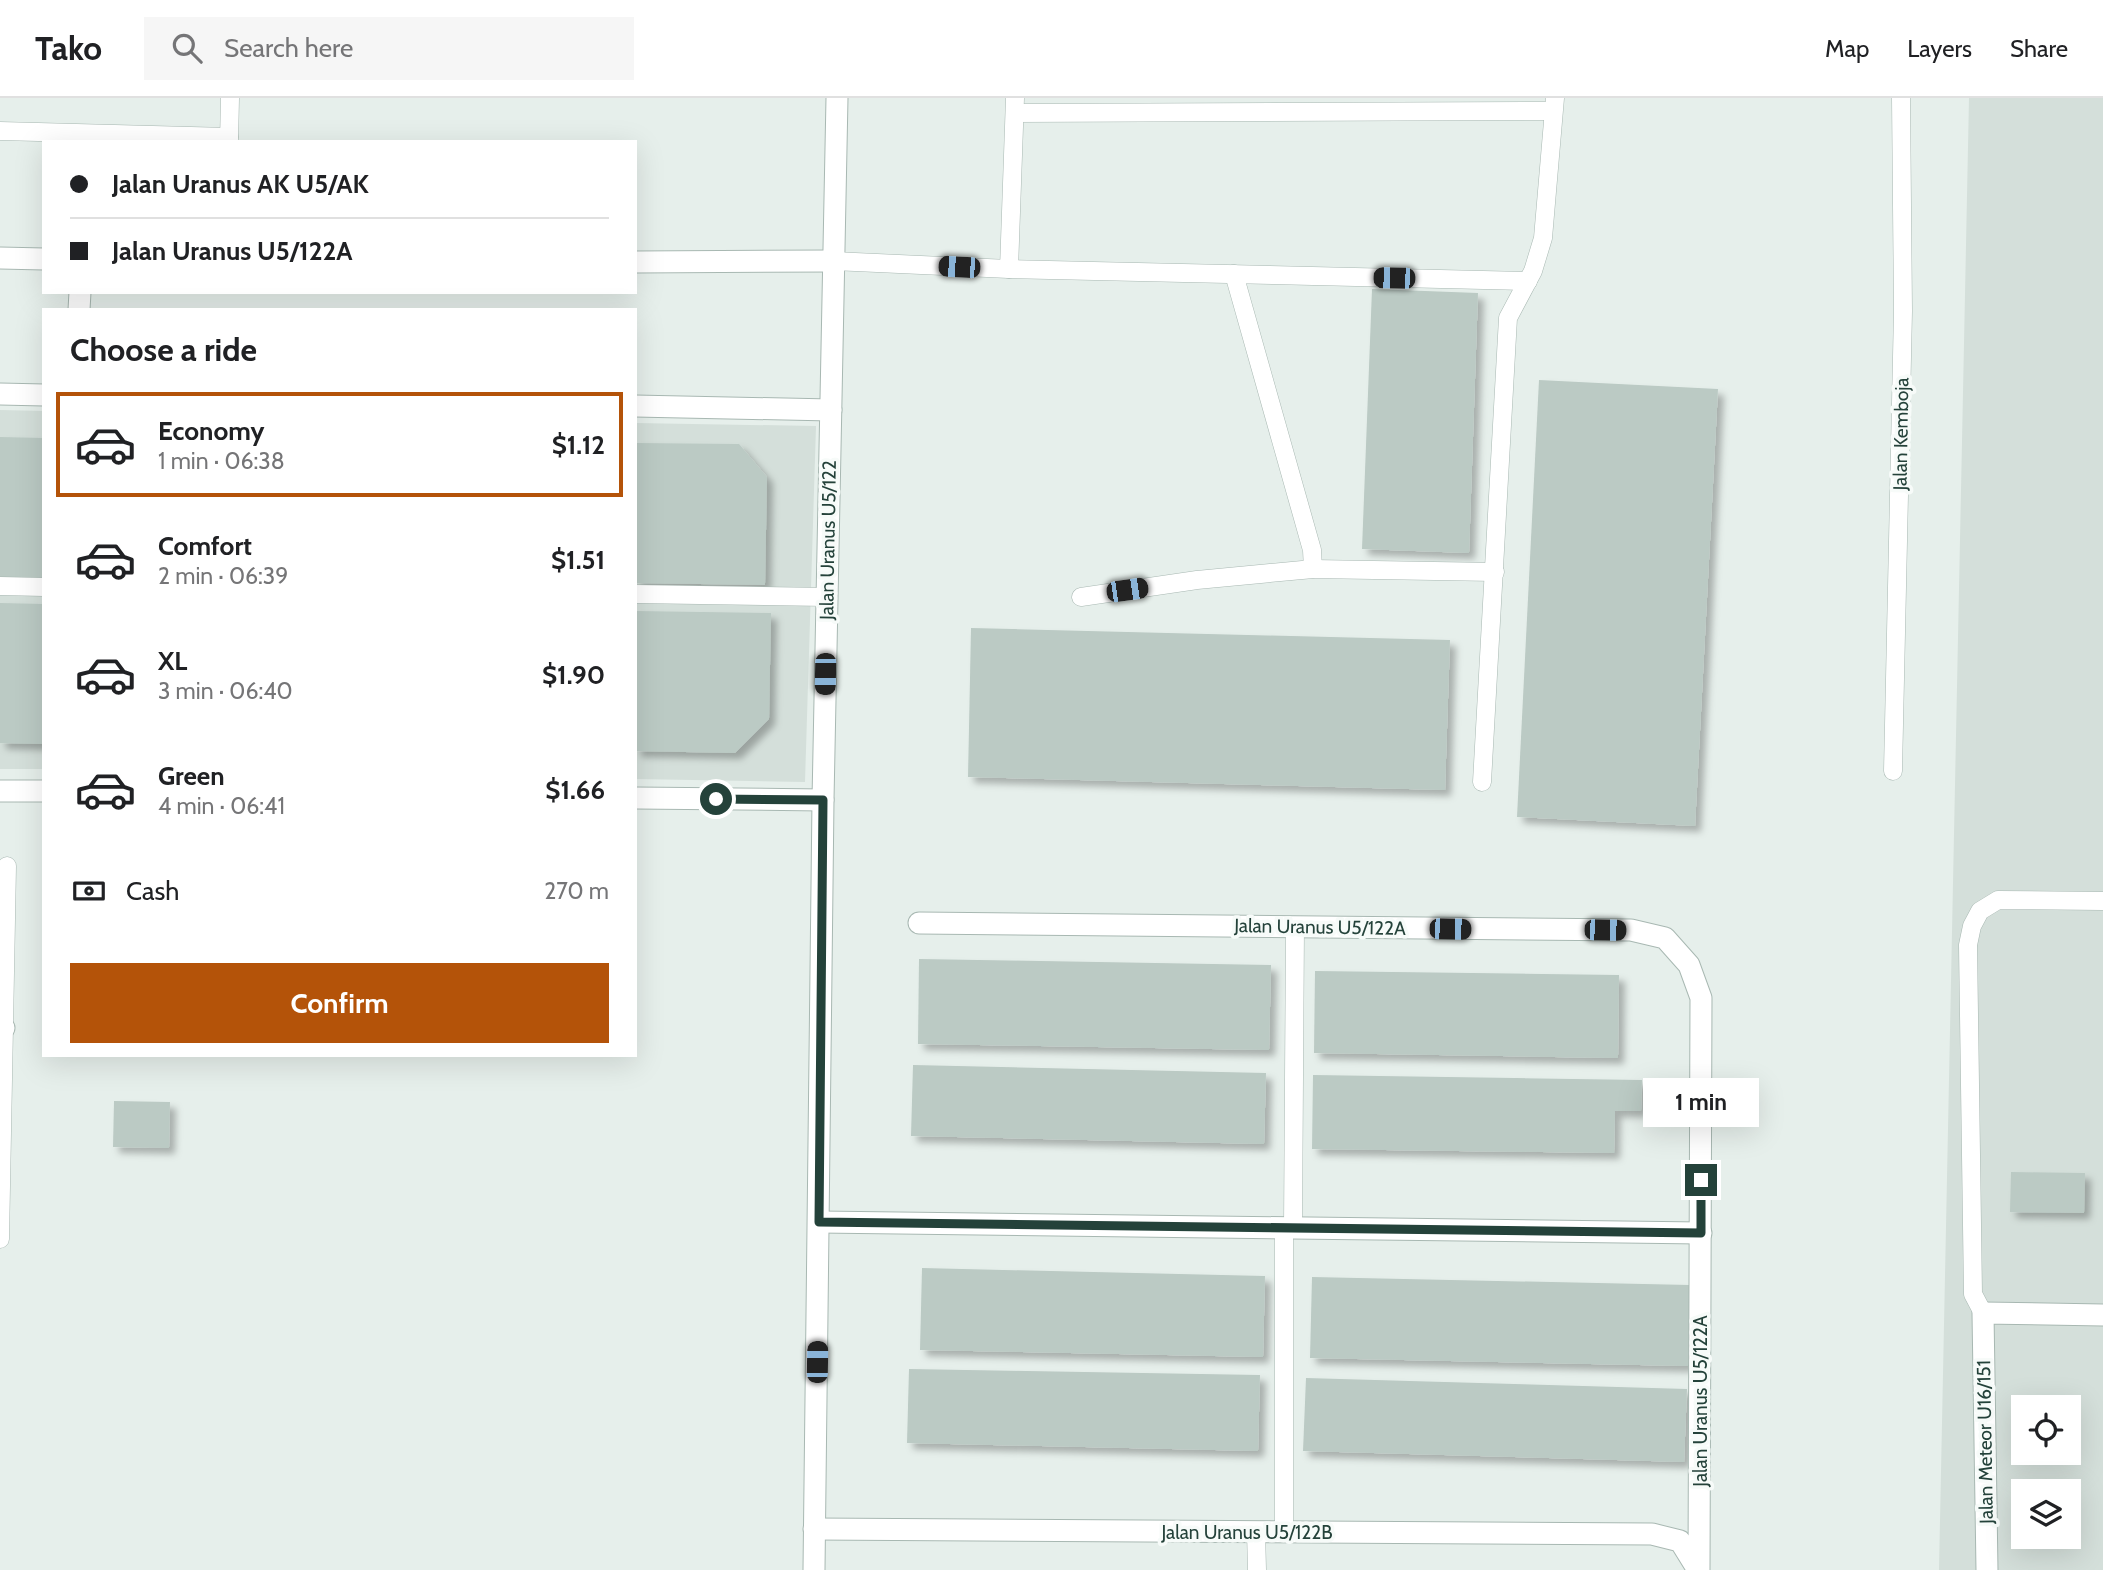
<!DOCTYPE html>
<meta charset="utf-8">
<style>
body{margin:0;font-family:Cabin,sans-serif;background:#f6f6f6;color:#202124;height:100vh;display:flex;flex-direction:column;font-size:26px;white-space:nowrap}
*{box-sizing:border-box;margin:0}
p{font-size:23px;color:#757577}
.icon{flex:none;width:38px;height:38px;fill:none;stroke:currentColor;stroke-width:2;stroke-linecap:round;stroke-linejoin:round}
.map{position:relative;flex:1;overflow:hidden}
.sheet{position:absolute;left:42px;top:210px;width:595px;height:749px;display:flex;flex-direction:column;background:#fff;border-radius:0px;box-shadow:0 7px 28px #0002}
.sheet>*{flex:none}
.banner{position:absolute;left:42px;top:42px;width:595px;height:154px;border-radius:0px;box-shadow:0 7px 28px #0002;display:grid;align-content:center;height:154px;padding:0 28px;background:#fff}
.buttons{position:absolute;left:2011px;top:1297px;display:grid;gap:14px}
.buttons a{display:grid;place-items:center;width:70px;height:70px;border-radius:0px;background:#fff;box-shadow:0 7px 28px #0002;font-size:35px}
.end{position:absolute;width:32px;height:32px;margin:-16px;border:9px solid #24423a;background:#fff;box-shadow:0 0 0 4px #fff}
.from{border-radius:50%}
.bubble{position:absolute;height:49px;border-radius:0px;background:#fff;box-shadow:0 7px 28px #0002;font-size:23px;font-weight:800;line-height:49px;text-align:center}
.car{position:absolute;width:21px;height:42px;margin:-21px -10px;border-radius:9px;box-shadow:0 0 5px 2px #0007;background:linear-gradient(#222 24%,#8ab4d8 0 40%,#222 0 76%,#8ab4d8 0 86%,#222 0)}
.banner b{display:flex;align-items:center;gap:24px;height:66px;font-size:26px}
.banner b+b{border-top:2px solid #e0e0e0}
.banner i{width:18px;height:18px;background:#202124}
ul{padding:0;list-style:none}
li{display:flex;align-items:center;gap:21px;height:105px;margin:0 14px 10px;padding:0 14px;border:4px solid transparent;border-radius:0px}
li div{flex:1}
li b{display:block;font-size:26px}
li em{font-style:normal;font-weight:800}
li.on{border-color:#b45309}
li>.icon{width:63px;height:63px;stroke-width:1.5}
h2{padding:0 28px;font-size:32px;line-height:84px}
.pay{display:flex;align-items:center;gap:18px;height:77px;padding:0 28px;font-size:26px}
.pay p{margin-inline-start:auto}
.button{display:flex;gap:14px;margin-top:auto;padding:14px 28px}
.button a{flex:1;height:80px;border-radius:0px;background:#b45309;color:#fff;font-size:28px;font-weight:800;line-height:80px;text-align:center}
header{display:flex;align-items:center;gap:42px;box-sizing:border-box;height:98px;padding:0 35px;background:#fff;border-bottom:2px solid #e0e0e0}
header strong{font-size:33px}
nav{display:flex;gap:38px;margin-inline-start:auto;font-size:24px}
.search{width:490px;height:63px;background:#f6f6f6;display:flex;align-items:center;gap:18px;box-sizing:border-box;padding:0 24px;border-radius:0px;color:#757577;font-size:26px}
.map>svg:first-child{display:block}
</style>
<header>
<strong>Tako</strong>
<div class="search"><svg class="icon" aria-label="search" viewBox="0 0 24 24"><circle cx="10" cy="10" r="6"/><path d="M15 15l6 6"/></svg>Search here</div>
<nav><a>Map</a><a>Layers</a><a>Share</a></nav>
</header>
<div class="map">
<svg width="2103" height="1472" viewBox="0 0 2103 1472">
<defs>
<filter id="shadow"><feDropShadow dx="6" dy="6" stdDeviation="3.5" flood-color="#0004"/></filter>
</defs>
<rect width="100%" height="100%" fill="#e6efeb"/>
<g fill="#d4dfda" fill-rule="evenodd">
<path d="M 1969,0 L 2103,0 L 2103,1472 L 1939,1472 ZM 2023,1309 L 2068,1309 L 2068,1354 L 2023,1354 ZM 2023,1393 L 2068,1393 L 2068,1438 L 2023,1438 Z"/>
<path d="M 0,312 L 44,313 L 44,671 L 0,671 Z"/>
<path d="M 635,325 L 816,328 L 805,684 L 635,681 Z"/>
</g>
<g fill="#bbcac4" filter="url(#shadow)">
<path d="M 1372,191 L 1478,195 L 1469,455 L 1362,451 Z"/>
<path d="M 1539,282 L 1718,291 L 1695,728 L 1517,719 Z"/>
<path d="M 0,339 L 44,340 L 42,480 L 0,480 Z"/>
<path d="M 635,345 L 739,346 L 767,379 L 765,487 L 635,485 Z"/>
<path d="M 0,505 L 44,506 L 43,646 L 0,645 Z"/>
<path d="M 635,513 L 771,515 L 769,621 L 735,655 L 635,653 Z"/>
<path d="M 971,530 L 1450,542 L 1445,692 L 968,679 Z"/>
<path d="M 919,861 L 1271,867 L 1269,952 L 918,946 Z"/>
<path d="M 1315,873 L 1619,877 L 1618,960 L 1314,955 Z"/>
<path d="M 913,967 L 1266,975 L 1264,1046 L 911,1038 Z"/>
<path d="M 1313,977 L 1642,982 L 1641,1013 L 1615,1013 L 1614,1055 L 1312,1051 Z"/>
<path d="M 114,1003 L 170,1004 L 169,1050 L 113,1049 Z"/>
<path d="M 2011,1074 L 2085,1075 L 2084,1115 L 2010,1114 Z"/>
<path d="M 922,1170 L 1265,1178 L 1263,1259 L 920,1252 Z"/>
<path d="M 1312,1179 L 1690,1187 L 1688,1268 L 1310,1260 Z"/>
<path d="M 909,1271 L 1260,1277 L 1258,1353 L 907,1345 Z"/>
<path d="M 1306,1280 L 1687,1291 L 1684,1364 L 1303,1353 Z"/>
</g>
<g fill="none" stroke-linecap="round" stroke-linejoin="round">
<defs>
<g id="lane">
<path d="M 1015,15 L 1552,13"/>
<path d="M 0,33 L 229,39"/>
<path d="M 229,44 L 230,0"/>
<path d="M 833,163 L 1009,171 L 1528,183"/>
<path d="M 1009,171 L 1015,0"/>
<path d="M 1234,176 L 1312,452 L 1313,471"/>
<path d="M 0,488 L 44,489"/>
<path d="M 635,496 L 827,499"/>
<path d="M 1081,499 L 1197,482 L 1313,471 L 1495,474"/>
<path d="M 1893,673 L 1903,213 L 1901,0"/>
<path d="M 1482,684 L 1508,220 L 1533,173 L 1543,140 L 1555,0"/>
<path d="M 1284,1131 L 1284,1434"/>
<path d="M 1293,1131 L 1295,829"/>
<path d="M 0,1141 L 7,768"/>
<path d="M 1983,1215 L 1973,1196 L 1968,847 L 1972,828 L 1980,813 L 1998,802 L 2103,803"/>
<path d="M 1256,1433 L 1257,1472"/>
</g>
<g id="street">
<path d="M 0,160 L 44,161"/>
<path d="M 635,164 L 833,163"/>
<path d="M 79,212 L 80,194"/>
<path d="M 0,296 L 44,297"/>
<path d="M 635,308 L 831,312"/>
<path d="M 0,693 L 44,693"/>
<path d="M 635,700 L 823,702"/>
<path d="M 919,825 L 1631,832 L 1665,840 L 1689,867 L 1701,900 L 1699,1472"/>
<path d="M 0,930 L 4,930"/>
<path d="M 819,1124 L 1701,1135"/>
<path d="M 814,1431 L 1652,1436 L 1680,1443 L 1698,1472"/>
<path d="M 814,1472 L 823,702 L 837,0"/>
<path d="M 1987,1472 L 1983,1215 L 2103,1217"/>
</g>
</defs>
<use href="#lane" stroke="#a8b8b2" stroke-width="19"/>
<use href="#street" stroke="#a8b8b2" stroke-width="23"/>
<use href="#lane" stroke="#fff" stroke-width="18"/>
<use href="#street" stroke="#fff" stroke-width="21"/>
</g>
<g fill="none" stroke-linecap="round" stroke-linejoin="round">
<path stroke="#24423a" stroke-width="9" d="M 716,701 L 823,702 L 819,1124 L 1701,1135 L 1701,1082"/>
</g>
<g text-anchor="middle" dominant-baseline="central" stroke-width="7" stroke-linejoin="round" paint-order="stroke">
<g font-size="19" fill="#24423a" stroke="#f7fbf9">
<text transform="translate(1901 336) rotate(-89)">Jalan Kemboja</text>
<text transform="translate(828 442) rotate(-89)">Jalan Uranus U5/122</text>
<text transform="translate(1320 829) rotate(1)">Jalan Uranus U5/122A</text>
<text transform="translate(1700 1303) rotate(-90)">Jalan Uranus U5/122A</text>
<text transform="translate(1985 1344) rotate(-91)">Jalan Meteor U16/151</text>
<text x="1247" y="1434">Jalan Uranus U5/122B</text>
</g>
</g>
</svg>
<div class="buttons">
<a><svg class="icon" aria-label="locate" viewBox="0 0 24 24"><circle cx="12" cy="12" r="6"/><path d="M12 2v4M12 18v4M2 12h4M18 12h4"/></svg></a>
<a><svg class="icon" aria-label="layers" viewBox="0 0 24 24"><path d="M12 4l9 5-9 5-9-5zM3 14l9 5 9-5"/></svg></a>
</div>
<i class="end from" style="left:716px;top:701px"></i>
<i class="end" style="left:1701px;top:1082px"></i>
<div class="bubble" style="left:1643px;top:980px;width:116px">1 min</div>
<i class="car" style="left:959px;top:169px;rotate:273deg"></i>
<i class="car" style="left:1394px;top:180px;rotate:271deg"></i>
<i class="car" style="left:1127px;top:492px;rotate:82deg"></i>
<i class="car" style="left:825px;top:576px;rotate:181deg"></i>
<i class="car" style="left:1450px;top:831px;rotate:91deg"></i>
<i class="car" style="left:1605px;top:832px;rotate:91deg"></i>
<i class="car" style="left:817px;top:1264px;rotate:1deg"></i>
<div class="banner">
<b><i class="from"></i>Jalan Uranus AK U5/AK</b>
<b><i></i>Jalan Uranus U5/122A</b>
</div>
<section class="sheet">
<h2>Choose a ride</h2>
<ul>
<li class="on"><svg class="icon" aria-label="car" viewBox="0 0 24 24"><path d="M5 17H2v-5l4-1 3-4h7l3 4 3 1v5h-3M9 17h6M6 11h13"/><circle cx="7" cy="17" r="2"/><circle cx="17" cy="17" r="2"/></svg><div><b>Economy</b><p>1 min · 06:38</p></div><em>$1.12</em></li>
<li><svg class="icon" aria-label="car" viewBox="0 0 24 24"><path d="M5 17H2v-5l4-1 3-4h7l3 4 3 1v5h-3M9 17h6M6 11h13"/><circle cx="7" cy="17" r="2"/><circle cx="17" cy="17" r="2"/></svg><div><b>Comfort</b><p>2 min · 06:39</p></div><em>$1.51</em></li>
<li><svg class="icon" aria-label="car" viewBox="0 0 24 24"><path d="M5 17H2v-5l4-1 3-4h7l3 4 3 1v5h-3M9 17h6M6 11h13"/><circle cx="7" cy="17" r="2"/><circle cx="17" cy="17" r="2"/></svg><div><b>XL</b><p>3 min · 06:40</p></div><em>$1.90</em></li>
<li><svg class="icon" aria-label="car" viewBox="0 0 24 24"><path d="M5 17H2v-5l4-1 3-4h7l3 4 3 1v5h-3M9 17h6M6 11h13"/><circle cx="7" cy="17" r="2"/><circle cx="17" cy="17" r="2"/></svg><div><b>Green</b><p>4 min · 06:41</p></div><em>$1.66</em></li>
</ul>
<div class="pay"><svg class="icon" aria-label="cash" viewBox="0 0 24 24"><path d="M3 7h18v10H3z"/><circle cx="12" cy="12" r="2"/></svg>Cash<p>270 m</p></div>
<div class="button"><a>Confirm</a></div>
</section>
</div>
